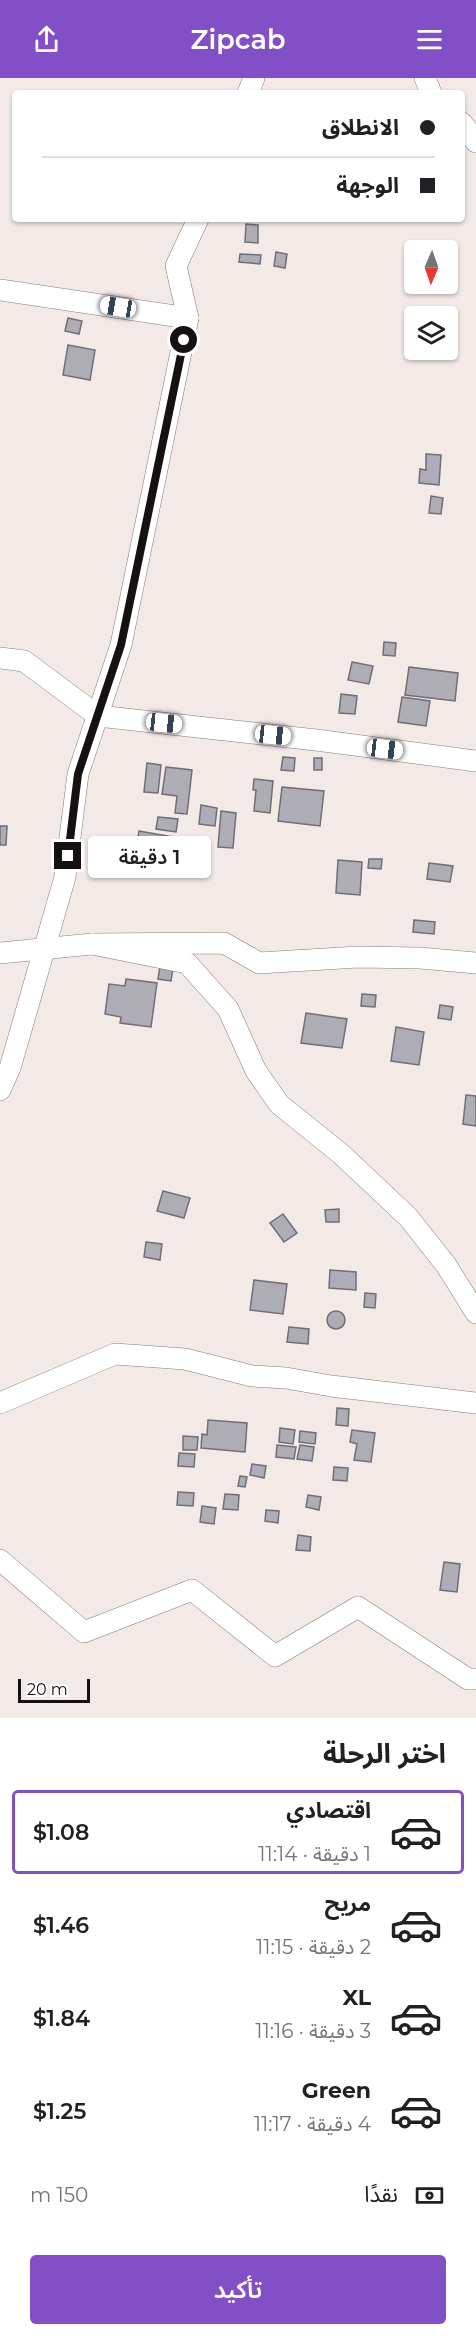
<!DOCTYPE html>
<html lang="ar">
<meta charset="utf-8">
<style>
body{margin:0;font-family:Montserrat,"Noto Sans Arabic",sans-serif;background:#f6f6f6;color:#202124;direction:rtl;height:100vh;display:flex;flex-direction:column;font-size:22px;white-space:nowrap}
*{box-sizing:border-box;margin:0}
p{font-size:20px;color:#757577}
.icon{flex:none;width:33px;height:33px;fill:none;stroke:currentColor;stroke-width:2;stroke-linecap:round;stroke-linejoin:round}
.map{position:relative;height:1640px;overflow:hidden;direction:ltr}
.sheet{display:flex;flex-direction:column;background:#fff;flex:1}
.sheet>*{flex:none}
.hud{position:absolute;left:12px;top:12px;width:453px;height:132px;border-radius:6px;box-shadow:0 2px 4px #0004;direction:rtl;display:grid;align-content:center;height:132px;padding:0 30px;background:#fff}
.needle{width:39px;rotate:182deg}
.tools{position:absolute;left:404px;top:162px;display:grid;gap:12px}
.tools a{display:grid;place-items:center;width:54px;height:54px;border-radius:6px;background:#fff;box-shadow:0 2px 4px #0004;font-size:30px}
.scale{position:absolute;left:18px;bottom:15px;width:72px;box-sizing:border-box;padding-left:6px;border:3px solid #141110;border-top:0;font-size:16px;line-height:21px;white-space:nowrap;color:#141110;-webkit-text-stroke:4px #fff;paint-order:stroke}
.end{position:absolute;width:27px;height:27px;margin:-14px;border:8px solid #141110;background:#fff;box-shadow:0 0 0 3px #fff}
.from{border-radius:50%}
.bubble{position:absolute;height:42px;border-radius:6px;background:#fff;box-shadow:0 2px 4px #0004;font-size:20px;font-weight:600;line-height:42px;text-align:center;direction:rtl}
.car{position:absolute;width:18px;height:36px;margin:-18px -9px;border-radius:8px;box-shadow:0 0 4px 2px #0007;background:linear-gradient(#fff 24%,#345 0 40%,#fff 0 76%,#345 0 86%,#fff 0)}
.hud b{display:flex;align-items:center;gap:21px;height:57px;font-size:22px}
.hud b+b{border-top:2px solid #e0e0e0}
.hud i{width:15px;height:15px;background:#202124}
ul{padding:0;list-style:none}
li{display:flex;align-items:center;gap:18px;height:84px;margin:0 12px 9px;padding:0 18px;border:3px solid transparent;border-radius:6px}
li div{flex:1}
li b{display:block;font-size:22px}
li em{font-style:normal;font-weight:600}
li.selected{border-color:#834fc6}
li>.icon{width:54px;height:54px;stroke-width:1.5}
h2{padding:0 30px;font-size:27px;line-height:72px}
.pay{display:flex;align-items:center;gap:15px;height:66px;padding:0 30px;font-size:22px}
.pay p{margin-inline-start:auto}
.button{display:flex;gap:12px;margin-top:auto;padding:12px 30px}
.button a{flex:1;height:69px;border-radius:6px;background:#834fc6;color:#fff;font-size:24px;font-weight:600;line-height:69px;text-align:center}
header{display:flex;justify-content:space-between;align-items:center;height:78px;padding:0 30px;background:#834fc6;color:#fff;font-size:27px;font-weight:600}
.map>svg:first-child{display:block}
</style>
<header><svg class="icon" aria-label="menu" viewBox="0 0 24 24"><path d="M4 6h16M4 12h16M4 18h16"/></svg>Zipcab<svg class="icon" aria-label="share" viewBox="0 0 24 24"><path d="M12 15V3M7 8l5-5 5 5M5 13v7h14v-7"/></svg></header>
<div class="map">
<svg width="476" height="1640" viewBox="0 0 476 1640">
<rect width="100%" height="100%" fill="#f3eae7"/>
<g fill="#aeacb4" stroke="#706f76" stroke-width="1.5">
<path d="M 246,146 L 258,147 L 258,165 L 245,164 Z"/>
<path d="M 276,174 L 287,176 L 285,190 L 274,188 Z"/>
<path d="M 240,176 L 261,177 L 260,186 L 239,184 Z"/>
<path d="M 68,240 L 82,243 L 79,256 L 65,253 Z"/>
<path d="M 68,267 L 95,272 L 90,302 L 63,297 Z"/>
<path d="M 426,376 L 441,377 L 439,407 L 419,405 L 420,391 L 426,392 Z"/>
<path d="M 431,418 L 443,420 L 441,436 L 429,435 Z"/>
<path d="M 384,564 L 396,565 L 395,578 L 383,577 Z"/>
<path d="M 352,584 L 373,588 L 369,606 L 348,602 Z"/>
<path d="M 409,589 L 458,595 L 455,623 L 405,617 Z"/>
<path d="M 341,616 L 357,618 L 355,636 L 339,635 Z"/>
<path d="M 402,619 L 430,623 L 426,648 L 398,644 Z"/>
<path d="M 283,679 L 295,680 L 294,693 L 281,692 Z"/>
<rect x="314" y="680" width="8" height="12"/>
<path d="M 147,685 L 161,687 L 158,715 L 144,714 Z"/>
<path d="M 166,689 L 192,692 L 187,736 L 175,735 L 177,718 L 162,716 Z"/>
<path d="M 254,701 L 273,703 L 270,735 L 254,733 L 256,712 L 253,712 Z"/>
<path d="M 282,709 L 324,713 L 320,748 L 278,743 Z"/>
<path d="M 201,727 L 217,730 L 215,748 L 199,746 Z"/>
<path d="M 221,733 L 236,735 L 233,770 L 218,769 Z"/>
<path d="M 158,739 L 178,741 L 176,754 L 156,751 Z"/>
<path d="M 0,748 L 7,748 L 6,767 L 0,767 Z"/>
<path d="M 139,753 L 191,762 L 185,793 L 134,784 Z"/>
<path d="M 369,781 L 382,781 L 381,791 L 368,790 Z"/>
<path d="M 338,782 L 362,784 L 360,817 L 336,815 Z"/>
<path d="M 429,785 L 453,788 L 450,804 L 427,801 Z"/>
<path d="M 414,842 L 435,844 L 434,856 L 413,854 Z"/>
<path d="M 160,888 L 173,890 L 171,903 L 158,901 Z"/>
<path d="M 126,901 L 157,905 L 151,949 L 120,945 L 121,939 L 105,936 L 109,906 L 125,908 Z"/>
<path d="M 362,916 L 376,917 L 375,929 L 361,928 Z"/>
<path d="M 440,927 L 453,929 L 451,942 L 438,940 Z"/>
<path d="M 306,935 L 347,941 L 342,970 L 301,965 Z"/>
<path d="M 396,949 L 424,954 L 419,987 L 391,983 Z"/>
<path d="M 466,1017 L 476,1018 L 476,1048 L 463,1046 Z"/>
<path d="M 163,1113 L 190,1120 L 184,1140 L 157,1133 Z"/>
<path d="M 339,1131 L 339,1144 L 326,1144 L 325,1132 Z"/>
<path d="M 283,1136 L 297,1155 L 284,1164 L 270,1145 Z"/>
<path d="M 146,1164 L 162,1166 L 160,1182 L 144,1179 Z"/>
<path d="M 330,1192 L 356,1194 L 356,1212 L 329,1210 Z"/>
<path d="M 254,1202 L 287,1206 L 283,1236 L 250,1232 Z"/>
<path d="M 365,1215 L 376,1216 L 375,1230 L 364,1229 Z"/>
<circle cx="336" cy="1242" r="9"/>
<path d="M 289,1249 L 309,1251 L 308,1266 L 287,1264 Z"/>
<path d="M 337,1330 L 349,1331 L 348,1348 L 336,1347 Z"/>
<path d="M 208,1342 L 247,1345 L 245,1374 L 201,1370 L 202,1356 L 207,1357 Z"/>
<path d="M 280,1350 L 295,1352 L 293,1366 L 279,1364 Z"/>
<path d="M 352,1352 L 375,1355 L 371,1384 L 354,1382 L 357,1366 L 350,1364 Z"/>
<path d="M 300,1353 L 316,1355 L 315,1366 L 299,1364 Z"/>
<path d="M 183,1358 L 198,1359 L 197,1372 L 183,1372 Z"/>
<path d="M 277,1367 L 296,1369 L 294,1381 L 276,1379 Z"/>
<path d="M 300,1367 L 314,1369 L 312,1383 L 297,1381 Z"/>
<path d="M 179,1375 L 195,1376 L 194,1389 L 178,1388 Z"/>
<path d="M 252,1386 L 266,1388 L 264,1400 L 250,1397 Z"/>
<path d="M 334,1389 L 348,1390 L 347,1403 L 333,1402 Z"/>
<path d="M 240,1398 L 247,1399 L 245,1409 L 238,1408 Z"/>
<path d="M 178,1414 L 194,1415 L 193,1428 L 177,1427 Z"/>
<path d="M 225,1416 L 239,1417 L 238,1432 L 223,1431 Z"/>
<path d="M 308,1417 L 321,1419 L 319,1432 L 306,1429 Z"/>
<path d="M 202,1428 L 216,1430 L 214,1446 L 200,1444 Z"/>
<path d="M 266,1432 L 279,1433 L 278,1445 L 265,1443 Z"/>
<path d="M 298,1457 L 311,1459 L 310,1473 L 296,1472 Z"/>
<path d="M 444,1484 L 460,1486 L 457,1514 L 440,1512 Z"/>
</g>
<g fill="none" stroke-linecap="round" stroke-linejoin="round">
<defs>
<g id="minor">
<path d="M 425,0 L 431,15"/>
<path d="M 248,15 L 254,0"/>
<path d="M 462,45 L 476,64"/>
<path d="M 0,212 L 188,240"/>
<path d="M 0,580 L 24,583 L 98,638 L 316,662 L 476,683"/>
<path d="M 92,866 L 187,885 L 228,931 L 256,993 L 279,1026 L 341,1076 L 408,1139 L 446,1187 L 476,1235"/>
<path d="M 0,875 L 92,866 L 224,865 L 259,885 L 358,879 L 420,880 L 476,885"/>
<path d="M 0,1012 L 10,990 L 65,799 L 78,696 L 121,567 L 188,240 L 176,188 L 198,141"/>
<path d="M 0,1325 L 115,1276 L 185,1281 L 252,1298 L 286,1300 L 331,1308 L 476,1325"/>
<path d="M 0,1482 L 84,1554 L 192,1512 L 275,1578 L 358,1529 L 468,1601 L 476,1601"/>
</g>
</defs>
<use href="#minor" stroke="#847d7a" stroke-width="22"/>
<use href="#minor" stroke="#fff" stroke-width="21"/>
</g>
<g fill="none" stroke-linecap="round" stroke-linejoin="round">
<path stroke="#141110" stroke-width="8" d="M 68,778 L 78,696 L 121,567 L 184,262"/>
</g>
</svg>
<div class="tools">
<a><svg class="needle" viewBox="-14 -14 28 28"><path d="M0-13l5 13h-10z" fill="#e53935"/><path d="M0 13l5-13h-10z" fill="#757577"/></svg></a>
<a><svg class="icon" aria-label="layers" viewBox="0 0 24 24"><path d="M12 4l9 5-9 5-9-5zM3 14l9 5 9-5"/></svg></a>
</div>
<div class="scale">20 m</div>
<i class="end from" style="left:184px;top:262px"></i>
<i class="end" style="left:68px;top:778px"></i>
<div class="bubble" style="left:88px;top:758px;width:123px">1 دقيقة</div>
<i class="car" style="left:118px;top:229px;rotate:279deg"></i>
<i class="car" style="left:164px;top:645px;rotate:96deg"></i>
<i class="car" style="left:273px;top:657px;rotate:96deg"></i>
<i class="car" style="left:385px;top:671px;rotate:97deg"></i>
<div class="hud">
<b><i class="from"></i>الانطلاق</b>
<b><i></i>الوجهة</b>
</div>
</div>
<section class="sheet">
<h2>اختر الرحلة</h2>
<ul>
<li class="selected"><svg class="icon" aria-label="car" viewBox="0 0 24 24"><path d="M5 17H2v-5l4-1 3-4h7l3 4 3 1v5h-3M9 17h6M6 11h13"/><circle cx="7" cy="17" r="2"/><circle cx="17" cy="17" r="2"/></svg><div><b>اقتصادي</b><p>1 دقيقة · 11:14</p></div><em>$1.08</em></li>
<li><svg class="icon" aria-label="car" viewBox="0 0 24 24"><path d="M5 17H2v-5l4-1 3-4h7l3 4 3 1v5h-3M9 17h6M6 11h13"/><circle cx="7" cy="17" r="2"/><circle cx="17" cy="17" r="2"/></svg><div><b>مريح</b><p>2 دقيقة · 11:15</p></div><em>$1.46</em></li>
<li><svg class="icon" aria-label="car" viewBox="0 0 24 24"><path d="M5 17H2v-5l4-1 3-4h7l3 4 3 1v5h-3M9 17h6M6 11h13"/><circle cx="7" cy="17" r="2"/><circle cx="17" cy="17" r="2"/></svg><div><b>XL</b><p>3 دقيقة · 11:16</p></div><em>$1.84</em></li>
<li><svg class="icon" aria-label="car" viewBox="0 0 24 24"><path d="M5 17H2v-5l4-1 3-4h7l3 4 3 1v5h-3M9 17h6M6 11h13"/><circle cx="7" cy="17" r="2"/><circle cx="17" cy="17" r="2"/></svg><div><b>Green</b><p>4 دقيقة · 11:17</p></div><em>$1.25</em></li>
</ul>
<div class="pay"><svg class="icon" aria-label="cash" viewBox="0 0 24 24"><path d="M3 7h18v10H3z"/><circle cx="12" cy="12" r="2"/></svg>نقدًا<p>150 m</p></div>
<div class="button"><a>تأكيد</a></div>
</section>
